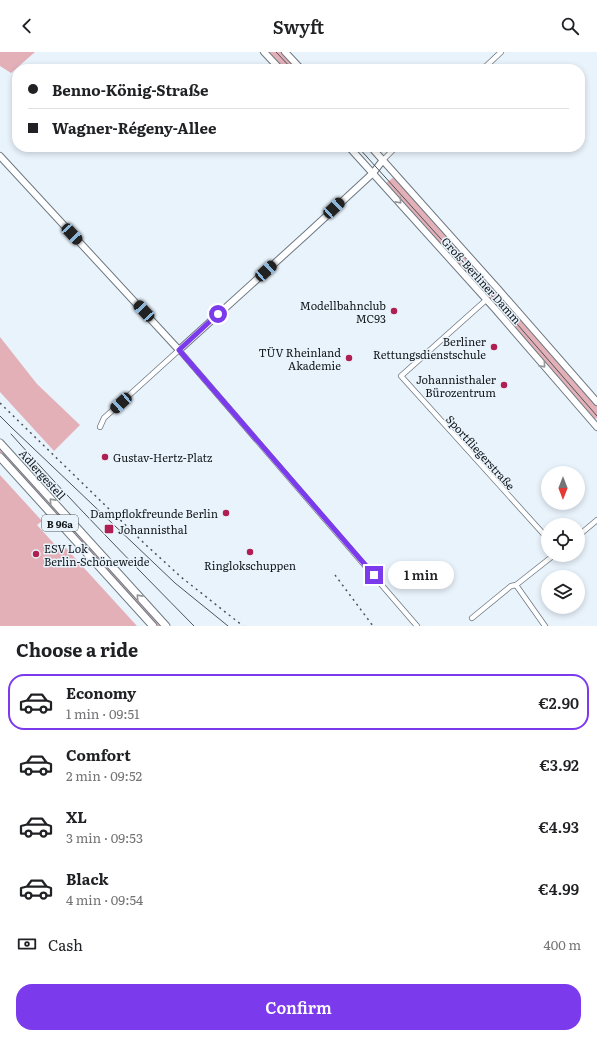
<!DOCTYPE html>
<meta charset="utf-8">
<style>
body{margin:0;font-family:Literata,serif;background:#f6f6f6;color:#202124;height:100vh;display:flex;flex-direction:column;font-size:15px;white-space:nowrap}
*{box-sizing:border-box;margin:0}
p{font-size:13px;color:#757577}
.icon{flex:none;width:22px;height:22px;fill:none;stroke:currentColor;stroke-width:2;stroke-linecap:round;stroke-linejoin:round}
.map{position:relative;height:574px;overflow:hidden}
.details{display:flex;flex-direction:column;background:#fff;flex:1}
.details>*{flex:none}
.guide{position:absolute;left:12px;top:12px;width:573px;height:88px;border-radius:16px;box-shadow:0 2px 6px #0003;display:grid;align-content:center;height:88px;padding:0 16px;background:#fff}
.needle{width:26px;rotate:180deg}
.controls{position:absolute;left:541px;top:414px;display:grid;gap:8px}
.controls a{display:grid;place-items:center;width:44px;height:44px;border-radius:50%;background:#fff;box-shadow:0 2px 6px #0003;font-size:20px}
.end{position:absolute;width:18px;height:18px;margin:-9px;border:5px solid #7c3aed;background:#fff;box-shadow:0 0 0 2px #fff}
.from{border-radius:50%}
.bubble{position:absolute;height:28px;border-radius:14px;background:#fff;box-shadow:0 2px 6px #0003;font-size:13px;font-weight:600;line-height:28px;text-align:center}
.car{position:absolute;width:12px;height:24px;margin:-12px -6px;border-radius:5px;box-shadow:0 0 3px 1px #0007;background:linear-gradient(#222 24%,#8ab4d8 0 40%,#222 0 76%,#8ab4d8 0 86%,#222 0)}
.guide b{display:flex;align-items:center;gap:14px;height:38px;font-size:15px}
.guide b+b{border-top:1px solid #e0e0e0}
.guide i{width:10px;height:10px;background:#202124}
ul{padding:0;list-style:none}
li{display:flex;align-items:center;gap:12px;height:56px;margin:0 8px 6px;padding:0 8px;border:2px solid transparent;border-radius:16px}
li div{flex:1}
li b{display:block;font-size:15px}
li em{font-style:normal;font-weight:600}
li.on{border-color:#7c3aed}
li>.icon{width:36px;height:36px;stroke-width:1.5}
h2{padding:0 16px;font-size:18px;line-height:48px}
.pay{display:flex;align-items:center;gap:10px;height:44px;padding:0 16px;font-size:15px}
.pay p{margin-inline-start:auto}
.primary-button{display:flex;gap:8px;margin-top:auto;padding:8px 16px}
.primary-button a{flex:1;height:46px;border-radius:16px;background:#7c3aed;color:#fff;font-size:16px;font-weight:600;line-height:46px;text-align:center}
header{display:flex;justify-content:space-between;align-items:center;height:52px;padding:0 16px;background:#fff;font-size:18px;font-weight:600}
.map>svg:first-child{display:block}
</style>
<header><svg class="icon" aria-label="back" viewBox="0 0 24 24"><path d="M15 5l-7 7 7 7"/></svg>Swyft<svg class="icon" aria-label="search" viewBox="0 0 24 24"><circle cx="10" cy="10" r="6"/><path d="M15 15l6 6"/></svg></header>
<div class="map">
<svg width="597" height="574" viewBox="0 0 597 574">
<rect width="100%" height="100%" fill="#e9f3fc"/>
<g fill="#e3b0b8">
<path d="M 0,0 L 35,0 L 11,21 L 0,14 Z"/>
<path d="M 268,0 L 282,0 L 297,17 L 283,17 Z"/>
<path d="M 394,125 L 498,241 L 496,243 L 498,246 L 495,246 L 492,249 L 386,131 Z"/>
<path d="M 504,248 L 597,354 L 597,366 L 595,367 L 498,256 L 500,254 L 497,251 L 501,251 Z"/>
<path d="M 0,285 L 37,332 L 80,373 L 54,399 L 0,340 Z"/>
<path d="M 0,396 L 66,469 L 64,471 L 0,401 Z"/>
<path d="M 0,423 L 42,469 L 37,473 L 59,497 L 64,494 L 137,574 L 0,574 Z"/>
<path d="M 68,470 L 162,574 L 157,574 L 65,473 Z"/>
</g>
<g fill="none" stroke-linecap="round" stroke-linejoin="round">
<defs>
<g id="street">
<path d="M 483,17 L 501,0"/>
<path d="M 383,108 L 396,95"/>
<path d="M 486,248 L 401,324 L 548,487"/>
<path d="M 100,375 L 104,366 L 179,298 L 417,574"/>
<path d="M 578,484 L 597,468"/>
<path d="M 516,533 L 545,574"/>
<path d="M 472,566 L 511,534 L 516,533 L 554,503"/>
</g>
<g id="secondary">
<path d="M 264,0 L 280,17"/>
<path d="M 285,0 L 301,17"/>
<path d="M 349,95 L 495,257 L 597,375"/>
<path d="M 371,95 L 498,237 L 597,350"/>
<path d="M 0,104 L 179,298 L 308,181 L 373,121 L 383,108"/>
</g>
<g id="primary">
<path d="M 0,391 L 166,574"/>
<path d="M 0,405 L 153,574"/>
</g>
</defs>
<use href="#street" stroke="#6d7882" stroke-width="6"/>
<use href="#secondary" stroke="#6d7882" stroke-width="8"/>
<use href="#primary" stroke="#6d7882" stroke-width="9"/>
<use href="#street" stroke="#fff" stroke-width="4.5"/>
<use href="#secondary" stroke="#fff" stroke-width="6"/>
<use href="#primary" stroke="#fff" stroke-width="7"/>
<g stroke="#4d5358" stroke-width="1">
<path d="M 276,0 L 292,17"/>
<path d="M 358,95 L 504,257 L 597,364"/>
<path d="M 0,364 L 11,375 L 175,531 L 228,574"/>
<path d="M 11,382 C 70,448 132,511 194,574"/>
</g>
<g stroke="#4d5358" stroke-width="1.5" stroke-dasharray="2 4" stroke-linecap="butt">
<path d="M 0,351 L 146,493 L 181,525 L 243,574"/>
<path d="M 335,523 L 373,574"/>
</g>
</g>
<defs><path id="oneway-chevron" d="M-2-3.5L2.5 0L-2 3.5" fill="none" stroke-width="1.6" stroke-linecap="round" stroke-linejoin="round"/></defs>
<g stroke="#949798">
<use href="#oneway-chevron" transform="translate(399 149) rotate(48)"/>
<use href="#oneway-chevron" transform="translate(543 313) rotate(49)"/>
<use href="#oneway-chevron" transform="translate(52 449) rotate(-132)"/>
<use href="#oneway-chevron" transform="translate(139 545) rotate(-132)"/>
</g>
<g fill="none" stroke-linecap="round" stroke-linejoin="round">
<path stroke="#7c3aed" stroke-width="5" d="M 218,262 L 179,298 L 374,523"/>
</g>
<g fill="#b01f51" stroke="#e9f3fc" stroke-width="1.5">
<circle cx="394" cy="259" r="4"/>
<circle cx="494" cy="295" r="4"/>
<circle cx="349" cy="306" r="4"/>
<circle cx="504" cy="333" r="4"/>
<circle cx="105" cy="405" r="4"/>
<circle cx="226" cy="461" r="4"/>
<rect x="104" y="472" width="10" height="10" rx="2"/>
<circle cx="250" cy="500" r="4"/>
<circle cx="36" cy="502" r="4"/>
</g>
<g text-anchor="middle" dominant-baseline="central" stroke-width="3" stroke-linejoin="round" paint-order="stroke">
<rect fill="#e9f3fc" stroke="#52595e" stroke-width="1" x="42" y="463" width="36" height="16" rx="3"/>
<g font-size="10" font-weight="bold" fill="#12171a">
<text x="60" y="471">B 96a</text>
</g>
<g font-size="11" fill="#12171a" stroke="#e9f3fc">
<text transform="translate(482 228) rotate(48)">Groß-Berliner Damm</text>
<text transform="translate(481 400) rotate(48)">Sportfliegerstraße</text>
<text transform="translate(43 422) rotate(48)">Adlergestell</text>
</g>
<g font-size="11" fill="#12171a" stroke="#e9f3fc" text-anchor="end">
<text x="386" y="253">Modellbahnclub<tspan x="386" dy="13">MC93</tspan></text>
<text x="486" y="289">Berliner<tspan x="486" dy="13">Rettungsdienstschule</tspan></text>
<text x="341" y="300">TÜV Rheinland<tspan x="341" dy="13">Akademie</tspan></text>
<text x="496" y="327">Johannisthaler<tspan x="496" dy="13">Bürozentrum</tspan></text>
<text x="113" y="405" text-anchor="start">Gustav-Hertz-Platz</text>
<text x="218" y="461">Dampflokfreunde Berlin</text>
<text x="118" y="477" text-anchor="start">Johannisthal</text>
<text x="44" y="496" text-anchor="start">ESV Lok<tspan x="44" dy="13">Berlin-Schöneweide</tspan></text>
<text x="250" y="513" text-anchor="middle">Ringlokschuppen</text>
</g>
</g>
</svg>
<div class="controls">
<a><svg class="needle" viewBox="-14 -14 28 28"><path d="M0-13l5 13h-10z" fill="#e53935"/><path d="M0 13l5-13h-10z" fill="#757577"/></svg></a>
<a><svg class="icon" aria-label="locate" viewBox="0 0 24 24"><circle cx="12" cy="12" r="6"/><path d="M12 2v4M12 18v4M2 12h4M18 12h4"/></svg></a>
<a><svg class="icon" aria-label="layers" viewBox="0 0 24 24"><path d="M12 4l9 5-9 5-9-5zM3 14l9 5 9-5"/></svg></a>
</div>
<i class="end from" style="left:218px;top:262px"></i>
<i class="end" style="left:374px;top:523px"></i>
<div class="bubble" style="left:388px;top:509px;width:66px">1 min</div>
<i class="car" style="left:334px;top:156px;rotate:47deg"></i>
<i class="car" style="left:72px;top:182px;rotate:137deg"></i>
<i class="car" style="left:266px;top:219px;rotate:48deg"></i>
<i class="car" style="left:144px;top:259px;rotate:317deg"></i>
<i class="car" style="left:121px;top:351px;rotate:228deg"></i>
<div class="guide">
<b><i class="from"></i>Benno-König-Straße</b>
<b><i></i>Wagner-Régeny-Allee</b>
</div>
</div>
<section class="details">
<h2>Choose a ride</h2>
<ul>
<li class="on"><svg class="icon" aria-label="car" viewBox="0 0 24 24"><path d="M5 17H2v-5l4-1 3-4h7l3 4 3 1v5h-3M9 17h6M6 11h13"/><circle cx="7" cy="17" r="2"/><circle cx="17" cy="17" r="2"/></svg><div><b>Economy</b><p>1 min · 09:51</p></div><em>€2.90</em></li>
<li><svg class="icon" aria-label="car" viewBox="0 0 24 24"><path d="M5 17H2v-5l4-1 3-4h7l3 4 3 1v5h-3M9 17h6M6 11h13"/><circle cx="7" cy="17" r="2"/><circle cx="17" cy="17" r="2"/></svg><div><b>Comfort</b><p>2 min · 09:52</p></div><em>€3.92</em></li>
<li><svg class="icon" aria-label="car" viewBox="0 0 24 24"><path d="M5 17H2v-5l4-1 3-4h7l3 4 3 1v5h-3M9 17h6M6 11h13"/><circle cx="7" cy="17" r="2"/><circle cx="17" cy="17" r="2"/></svg><div><b>XL</b><p>3 min · 09:53</p></div><em>€4.93</em></li>
<li><svg class="icon" aria-label="car" viewBox="0 0 24 24"><path d="M5 17H2v-5l4-1 3-4h7l3 4 3 1v5h-3M9 17h6M6 11h13"/><circle cx="7" cy="17" r="2"/><circle cx="17" cy="17" r="2"/></svg><div><b>Black</b><p>4 min · 09:54</p></div><em>€4.99</em></li>
</ul>
<div class="pay"><svg class="icon" aria-label="cash" viewBox="0 0 24 24"><path d="M3 7h18v10H3z"/><circle cx="12" cy="12" r="2"/></svg>Cash<p>400 m</p></div>
<div class="primary-button"><a>Confirm</a></div>
</section>
